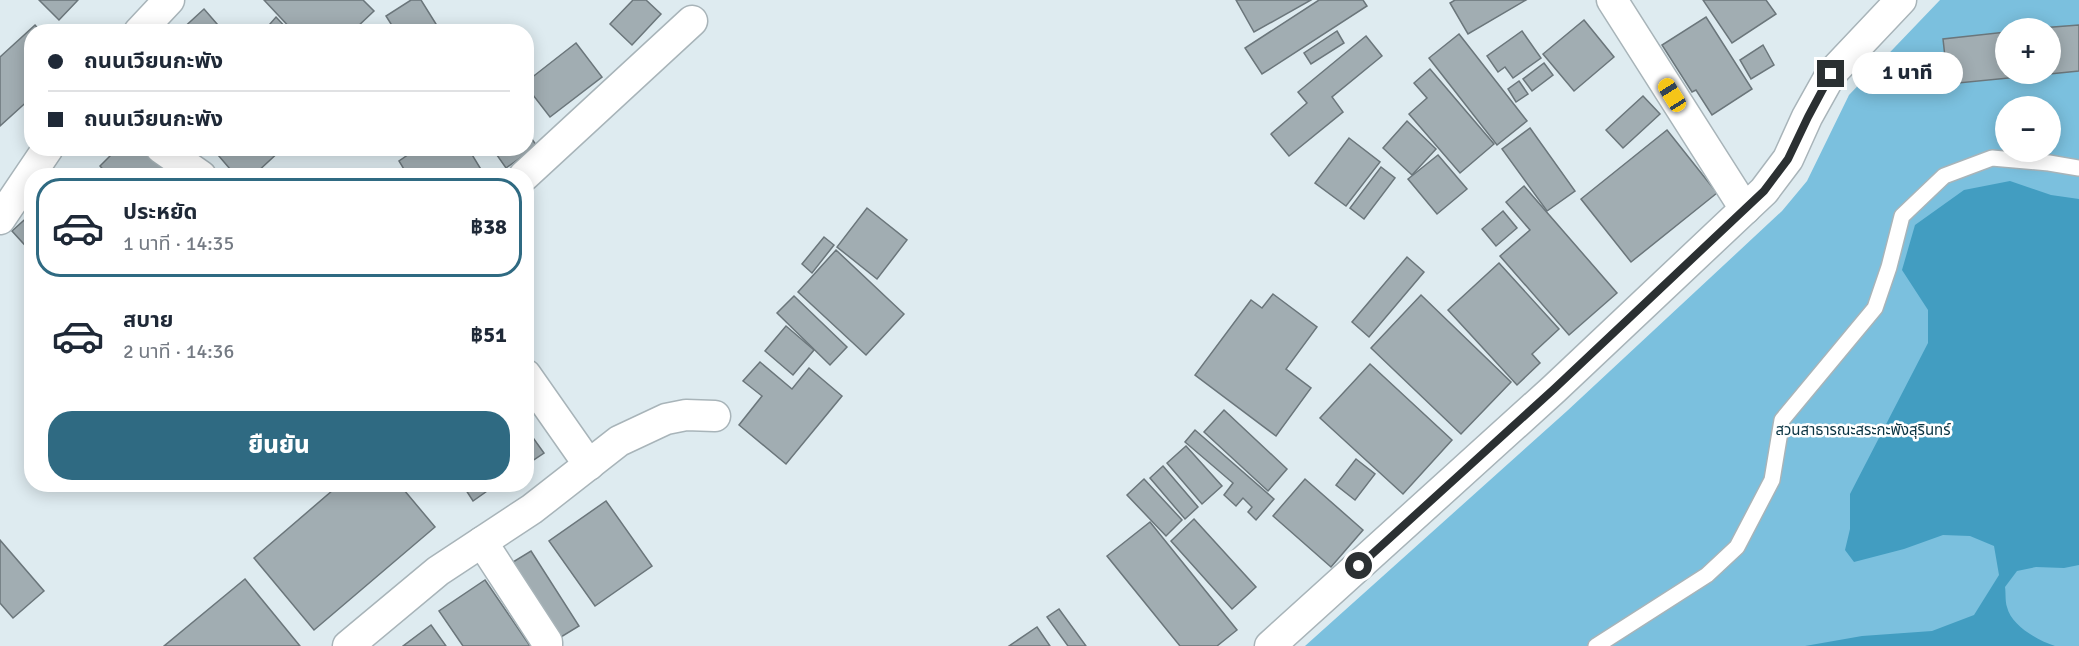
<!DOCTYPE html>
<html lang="th">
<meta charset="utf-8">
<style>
body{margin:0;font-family:Signika,"Noto Sans Thai",sans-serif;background:#f6f6f7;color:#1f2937;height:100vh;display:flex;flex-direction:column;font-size:22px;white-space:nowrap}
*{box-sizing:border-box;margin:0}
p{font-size:20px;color:#747a83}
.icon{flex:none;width:33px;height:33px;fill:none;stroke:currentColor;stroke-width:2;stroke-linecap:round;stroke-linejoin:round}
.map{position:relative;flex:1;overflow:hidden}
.details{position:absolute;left:24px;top:168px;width:510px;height:324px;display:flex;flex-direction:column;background:#fff;border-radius:24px;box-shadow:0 3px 15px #0003}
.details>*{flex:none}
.top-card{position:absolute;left:24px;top:24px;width:510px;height:132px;border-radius:24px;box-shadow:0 3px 15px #0003;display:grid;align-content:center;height:132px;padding:0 24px;background:#fff}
.fabs{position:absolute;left:1995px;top:18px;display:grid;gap:12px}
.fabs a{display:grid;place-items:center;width:66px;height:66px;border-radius:50%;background:#fff;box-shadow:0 3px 15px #0003;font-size:30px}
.end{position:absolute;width:27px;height:27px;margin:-14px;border:8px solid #2b3032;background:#fff;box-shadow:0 0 0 3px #fff}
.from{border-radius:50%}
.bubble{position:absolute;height:42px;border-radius:21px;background:#fff;box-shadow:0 3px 15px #0003;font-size:20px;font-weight:800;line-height:42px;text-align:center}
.car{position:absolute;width:18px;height:36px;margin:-18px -9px;border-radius:8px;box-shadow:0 0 4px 2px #0007;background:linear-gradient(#f5c518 24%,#345 0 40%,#f5c518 0 76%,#345 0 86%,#f5c518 0)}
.top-card b{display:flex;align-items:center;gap:21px;height:57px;font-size:22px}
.top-card b+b{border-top:2px solid #e0e1e3}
.top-card i{width:15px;height:15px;background:#1f2937}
ul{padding:10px 0 0;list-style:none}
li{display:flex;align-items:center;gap:18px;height:99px;margin:0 12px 9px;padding:0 12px;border:3px solid transparent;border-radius:24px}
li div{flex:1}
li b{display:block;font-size:22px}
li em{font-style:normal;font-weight:800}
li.on{border-color:#2f6a82}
li>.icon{width:54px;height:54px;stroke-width:1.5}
.cta{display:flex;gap:12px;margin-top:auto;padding:12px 24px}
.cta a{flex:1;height:69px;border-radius:24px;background:#2f6a82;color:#fff;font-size:24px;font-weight:800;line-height:69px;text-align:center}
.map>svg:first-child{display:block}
</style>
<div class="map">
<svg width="2079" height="646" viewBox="0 0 2079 646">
<rect width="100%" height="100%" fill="#deebf0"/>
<path fill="#7bc0de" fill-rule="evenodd" d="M 1940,0 L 2079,0 L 2079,646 L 1305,646 L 1567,411 L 1782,211 L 1807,181 L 1849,95 ZM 2006,28 L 2050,28 L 2050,74 L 2006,74 ZM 2006,106 L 2050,106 L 2050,152 L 2006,152 Z"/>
<path fill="#429dc1" d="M 2010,181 L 2051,195 L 2079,199 L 2079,565 L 2064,568 L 2036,567 L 2017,571 L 2005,587 C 2006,594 2005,601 2007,607 C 2011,625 2038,641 2055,646 L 1805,646 L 1862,636 L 1932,631 L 1974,615 L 1999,575 L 1994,546 L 1970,536 L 1943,535 L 1904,549 L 1854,562 L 1845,550 L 1850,529 L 1850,494 L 1928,343 L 1928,310 L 1902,270 L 1915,225 L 1964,190 Z"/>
<g fill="#a1adb2" stroke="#6b767b" stroke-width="1.5">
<path d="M 39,0 L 78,0 L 59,20 Z"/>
<path d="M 264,0 L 363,0 L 374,11 L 354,30 L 355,32 L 294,32 Z"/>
<path d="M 411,0 L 421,0 L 441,32 L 396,32 L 386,16 Z"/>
<path d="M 633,0 L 646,0 L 661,14 L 632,45 L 610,24 Z"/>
<path d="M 1236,0 L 1311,0 L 1254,32 Z"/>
<path d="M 1319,0 L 1363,0 L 1367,6 L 1262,74 L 1245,48 Z"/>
<path d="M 1455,0 L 1526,0 L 1468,34 L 1450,3 Z"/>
<path d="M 1703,0 L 1766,0 L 1776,14 L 1732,43 Z"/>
<path d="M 204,9 L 224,32 L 179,32 Z"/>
<path d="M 276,17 L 290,32 L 263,32 Z"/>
<path d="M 1706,17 L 1752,89 L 1712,115 L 1696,90 L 1692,92 L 1662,45 Z"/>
<path d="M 1584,20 L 1614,57 L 1574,91 L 1543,54 Z"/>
<path d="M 35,25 L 41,32 L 32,32 L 32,97 L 0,126 L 0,57 Z"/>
<path d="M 2079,25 L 2079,71 L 1948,84 L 1943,39 L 2006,32 L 2006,74 L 2050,74 L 2050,28 L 2040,28 Z"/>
<path d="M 1337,31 L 1344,43 L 1311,64 L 1304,53 Z"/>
<path d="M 1522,31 L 1541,58 L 1513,78 L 1505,67 L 1498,72 L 1487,56 Z"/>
<path d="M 1459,34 L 1527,121 L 1497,145 L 1429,58 Z"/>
<path d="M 1366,36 L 1382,56 L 1332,97 L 1343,112 L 1289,156 L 1271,134 L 1307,103 L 1298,92 Z"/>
<path d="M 576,43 L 602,77 L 550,117 L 526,86 L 526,82 Z"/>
<path d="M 1763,45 L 1774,65 L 1751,79 L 1740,60 Z"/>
<path d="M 1544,63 L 1553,75 L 1532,91 L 1523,79 Z"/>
<path d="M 1430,69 L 1494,144 L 1460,173 L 1409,114 L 1427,98 L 1414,83 Z"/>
<path d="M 1519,81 L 1528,94 L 1516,102 L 1508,89 Z"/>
<path d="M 1643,96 L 1660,114 L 1623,148 L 1606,130 Z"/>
<path d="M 1407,121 L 1436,149 L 1412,175 L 1383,148 Z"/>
<path d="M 1530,128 L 1575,191 L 1547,211 L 1502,149 Z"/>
<path d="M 1667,130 L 1717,193 L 1631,262 L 1581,199 Z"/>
<path d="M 526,131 L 537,146 L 506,168 L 492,148 L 526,148 Z"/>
<path d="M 1349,138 L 1380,162 L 1346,206 L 1315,183 Z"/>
<path d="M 118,148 L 146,148 L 172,176 L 109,176 L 100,166 Z"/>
<path d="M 212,148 L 283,148 L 253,176 L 236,176 Z"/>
<path d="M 418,148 L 468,148 L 485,176 L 408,176 L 399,161 Z"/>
<path d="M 1438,155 L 1467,189 L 1437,214 L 1408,179 Z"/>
<path d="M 1381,167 L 1395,178 L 1364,219 L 1350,208 Z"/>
<path d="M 1524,186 L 1617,293 L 1569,335 L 1500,256 L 1530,230 L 1506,202 Z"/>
<path d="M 867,208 L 907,240 L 877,279 L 837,247 Z"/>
<path d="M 1503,211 L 1517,228 L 1496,246 L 1482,229 Z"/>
<path d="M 32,213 L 32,253 L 12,231 Z"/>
<path d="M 824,237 L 834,245 L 812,273 L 802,264 Z"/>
<path d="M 836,250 L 904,314 L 866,355 L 798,292 Z"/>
<path d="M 1407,257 L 1424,272 L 1369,337 L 1352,322 Z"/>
<path d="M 1499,263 L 1559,329 L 1532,354 L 1540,363 L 1517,385 L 1448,310 Z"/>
<path d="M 1273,294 L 1317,327 L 1286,369 L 1311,388 L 1276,436 L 1195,375 L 1251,300 L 1262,308 Z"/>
<path d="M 1421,295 L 1511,382 L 1461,434 L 1371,348 Z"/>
<path d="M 794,296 L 847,347 L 830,365 L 777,313 Z"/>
<path d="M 786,326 L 814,350 L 793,375 L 765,351 Z"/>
<path d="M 760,362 L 792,389 L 809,368 L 842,396 L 786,464 L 739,425 L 762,396 L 743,381 Z"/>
<path d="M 1370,364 L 1452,440 L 1403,494 L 1320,418 Z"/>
<path d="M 1224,410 L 1287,469 L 1268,491 L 1204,432 Z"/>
<path d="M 526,428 L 544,453 L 526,465 Z"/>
<path d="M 1195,430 L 1274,499 L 1256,520 L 1248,512 L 1252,507 L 1243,498 L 1236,506 L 1224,495 L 1233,483 L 1185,442 Z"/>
<path d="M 1186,446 L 1222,486 L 1202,504 L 1167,463 Z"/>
<path d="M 1356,459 L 1375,474 L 1355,500 L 1336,485 Z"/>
<path d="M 1163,466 L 1198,507 L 1185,519 L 1150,478 Z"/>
<path d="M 1144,479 L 1182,520 L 1166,536 L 1127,495 Z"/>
<path d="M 1305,479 L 1363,530 L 1331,567 L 1273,516 Z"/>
<path d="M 340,484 L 399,484 L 435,527 L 314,630 L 254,558 Z"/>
<path d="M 462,484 L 497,484 L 473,501 Z"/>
<path d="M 606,501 L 652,566 L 595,606 L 549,541 Z"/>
<path d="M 1194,519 L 1256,587 L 1232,609 L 1171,541 Z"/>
<path d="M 1150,522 L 1237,630 L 1217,646 L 1180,646 L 1107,556 Z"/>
<path d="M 0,540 L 44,591 L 13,618 L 0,603 Z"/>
<path d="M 531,551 L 579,626 L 561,637 L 513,562 Z"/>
<path d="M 245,579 L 300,646 L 164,646 Z"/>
<path d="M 485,580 L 530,646 L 463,646 L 439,611 Z"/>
<path d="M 1059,609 L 1086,646 L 1068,646 L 1047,617 Z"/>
<path d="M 431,625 L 446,646 L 403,646 Z"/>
<path d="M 1037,627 L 1050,646 L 1009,646 Z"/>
</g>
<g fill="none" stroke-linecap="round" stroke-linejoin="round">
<defs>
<path id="lane" d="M 1596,646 L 1707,575 L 1737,547 L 1772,480 L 1782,420 L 1875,308 L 1889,267 L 1902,216 L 1944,176 L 1992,158 L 2049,163 L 2079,168"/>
<g id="street">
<path d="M 1612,0 L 1745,209"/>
<path d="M 139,32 L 169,0"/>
<path d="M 161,148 L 201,176"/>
<path d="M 524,176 L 692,21"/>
<path d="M 0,219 L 48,148"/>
<path d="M 526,375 L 589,465"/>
<path d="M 482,542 L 547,642 L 547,646"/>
<path d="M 348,646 L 438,571 L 532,509 L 619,441 L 666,419 L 686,415 L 715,416"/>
<path d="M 1270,646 L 1554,389 L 1764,191 L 1788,159 L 1807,117 L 1831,74 L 1901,0"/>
</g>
</defs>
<use href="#lane" stroke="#a8b4b9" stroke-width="18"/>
<use href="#street" stroke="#a8b4b9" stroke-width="33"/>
<use href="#lane" stroke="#fff" stroke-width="15"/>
<use href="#street" stroke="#fff" stroke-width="30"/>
</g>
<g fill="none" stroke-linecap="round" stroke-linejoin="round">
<path stroke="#2b3032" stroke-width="8" d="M 1359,566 L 1554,389 L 1764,191 L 1788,159 L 1808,117 L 1831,74"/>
</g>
<g text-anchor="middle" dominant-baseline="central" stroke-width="5" stroke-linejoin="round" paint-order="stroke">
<g font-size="15" fill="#093342" stroke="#fff">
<text x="1863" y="430">สวนสาธารณะสระกะพังสุรินทร์</text>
</g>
</g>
</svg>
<div class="fabs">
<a>+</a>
<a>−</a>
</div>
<i class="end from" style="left:1359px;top:566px"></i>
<i class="end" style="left:1831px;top:74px"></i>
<div class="bubble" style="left:1852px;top:52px;width:111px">1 นาที</div>
<i class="car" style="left:1672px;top:95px;rotate:328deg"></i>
<div class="top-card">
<b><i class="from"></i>ถนนเวียนกะพัง</b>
<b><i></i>ถนนเวียนกะพัง</b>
</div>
<section class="details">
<ul>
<li class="on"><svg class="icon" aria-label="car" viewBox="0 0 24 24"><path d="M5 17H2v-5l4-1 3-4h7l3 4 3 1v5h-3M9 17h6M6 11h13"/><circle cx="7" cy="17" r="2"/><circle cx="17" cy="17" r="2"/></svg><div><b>ประหยัด</b><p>1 นาที · 14:35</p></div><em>฿38</em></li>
<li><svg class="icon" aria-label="car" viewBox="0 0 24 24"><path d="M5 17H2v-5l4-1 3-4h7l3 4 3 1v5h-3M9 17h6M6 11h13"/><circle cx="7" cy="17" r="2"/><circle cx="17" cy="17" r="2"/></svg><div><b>สบาย</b><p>2 นาที · 14:36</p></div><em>฿51</em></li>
</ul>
<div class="cta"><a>ยืนยัน</a></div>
</section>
</div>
